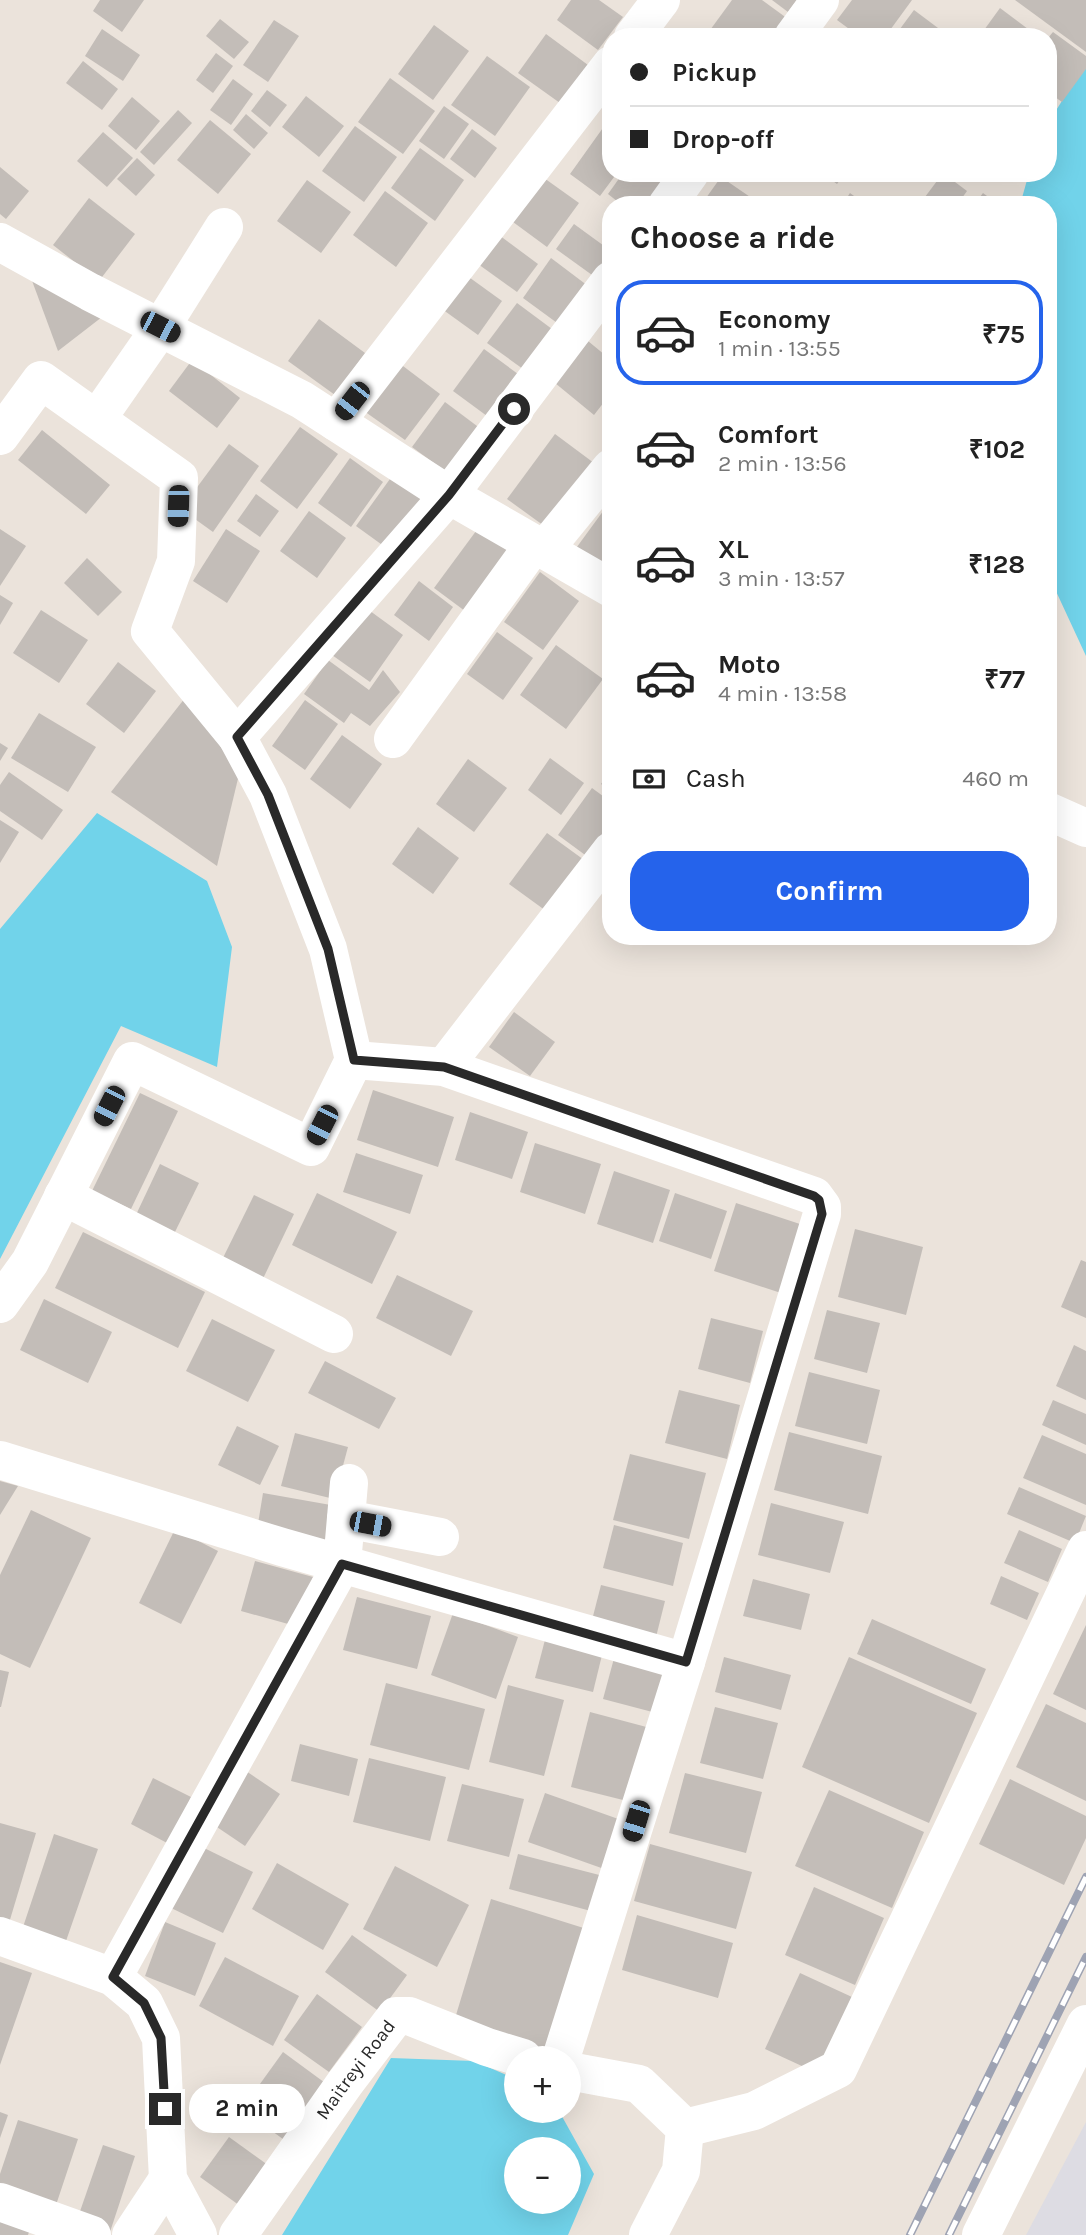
<!DOCTYPE html>
<meta charset="utf-8">
<style>
body{margin:0;font-family:Karla,sans-serif;background:#f2f2f2;color:#222;height:100vh;display:flex;flex-direction:column;font-size:26px;white-space:nowrap}
*{box-sizing:border-box;margin:0}
p{font-size:23px;color:#767676}
.icon{flex:none;width:38px;height:38px;fill:none;stroke:currentColor;stroke-width:2;stroke-linecap:round;stroke-linejoin:round}
.map{position:relative;flex:1;overflow:hidden}
.side{position:absolute;left:602px;top:196px;width:455px;height:749px;display:flex;flex-direction:column;background:#fff;border-radius:28px;box-shadow:0 7px 28px #0002}
.side>*{flex:none}
.banner{position:absolute;left:602px;top:28px;width:455px;height:154px;border-radius:28px;box-shadow:0 7px 28px #0002;display:grid;align-content:center;height:154px;padding:0 28px;background:#fff}
.controls{position:absolute;left:504px;top:2046px;display:grid;gap:14px}
.controls a{display:grid;place-items:center;width:77px;height:77px;border-radius:50%;background:#fff;box-shadow:0 7px 28px #0002;font-size:35px}
.end{position:absolute;width:32px;height:32px;margin:-16px;border:9px solid #292929;background:#fff;box-shadow:0 0 0 4px #fff}
.from{border-radius:50%}
.bubble{position:absolute;height:49px;border-radius:24px;background:#fff;box-shadow:0 7px 28px #0002;font-size:23px;font-weight:700;line-height:49px;text-align:center}
.car{position:absolute;width:21px;height:42px;margin:-21px -10px;border-radius:9px;box-shadow:0 0 5px 2px #0007;background:linear-gradient(#222 24%,#8ab4d8 0 40%,#222 0 76%,#8ab4d8 0 86%,#222 0)}
.banner b{display:flex;align-items:center;gap:24px;height:66px;font-size:26px}
.banner b+b{border-top:2px solid #e0e0e0}
.banner i{width:18px;height:18px;background:#222}
ul{padding:0;list-style:none}
li{display:flex;align-items:center;gap:21px;height:105px;margin:0 14px 10px;padding:0 14px;border:4px solid transparent;border-radius:28px}
li div{flex:1}
li b{display:block;font-size:26px}
li em{font-style:normal;font-weight:700}
li.current{border-color:#2563eb}
li>.icon{width:63px;height:63px;stroke-width:1.5}
h2{padding:0 28px;font-size:32px;line-height:84px}
.pay{display:flex;align-items:center;gap:18px;height:77px;padding:0 28px;font-size:26px}
.pay p{margin-inline-start:auto}
.button{display:flex;gap:14px;margin-top:auto;padding:14px 28px}
.button a{flex:1;height:80px;border-radius:28px;background:#2563eb;color:#fff;font-size:28px;font-weight:700;line-height:80px;text-align:center}
.map>svg:first-child{display:block}
</style>
<div class="map">
<svg width="1086" height="2235" viewBox="0 0 1086 2235">
<rect width="100%" height="100%" fill="#ebe3db"/>
<path fill="#dddce3" d="M 1086,2122 L 1086,2235 L 1026,2235 Z"/>
<g fill="#71d3ea" fill-rule="evenodd">
<path d="M 1086,63 L 1086,656 L 1048,574 L 1048,205 L 1020,205 L 1029,173 L 1048,173 L 1048,123 Z"/>
<path d="M 97,813 L 207,881 L 232,947 L 217,1067 L 121,1026 L 0,1259 L 0,929 Z"/>
<path d="M 391,2058 L 474,2061 L 516,2079 L 516,2110 L 559,2111 L 594,2174 L 568,2235 L 282,2235 ZM 516,2149 L 569,2149 L 569,2202 L 516,2202 Z"/>
</g>
<g fill="#c3bdb8">
<path d="M 100,0 L 144,0 L 122,32 L 93,11 Z"/>
<path d="M 571,0 L 599,0 L 623,17 L 598,50 L 557,20 Z"/>
<path d="M 732,0 L 762,0 L 788,19 L 774,37 L 705,37 Z"/>
<path d="M 772,0 L 797,0 L 788,12 Z"/>
<path d="M 852,0 L 912,0 L 885,37 L 860,37 L 837,20 Z"/>
<path d="M 1015,0 L 1086,0 L 1086,52 Z"/>
<path d="M 1000,8 L 1036,35 L 1035,37 L 979,37 Z"/>
<path d="M 914,10 L 950,37 L 894,37 Z"/>
<path d="M 220,19 L 249,42 L 234,59 L 206,36 Z"/>
<path d="M 274,20 L 299,36 L 268,82 L 243,65 Z"/>
<path d="M 434,25 L 469,51 L 433,100 L 398,74 Z"/>
<path d="M 102,29 L 140,55 L 123,81 L 85,56 Z"/>
<path d="M 1053,32 L 1086,56 L 1086,69 L 1062,102 L 1048,92 L 1048,38 Z"/>
<path d="M 546,34 L 588,65 L 560,103 L 518,73 Z"/>
<path d="M 216,53 L 233,66 L 213,93 L 196,80 Z"/>
<path d="M 487,56 L 530,87 L 495,136 L 451,105 Z"/>
<path d="M 83,61 L 118,89 L 102,110 L 66,83 Z"/>
<path d="M 390,78 L 435,111 L 403,154 L 358,122 Z"/>
<path d="M 233,79 L 253,94 L 231,125 L 210,110 Z"/>
<path d="M 267,90 L 287,105 L 270,127 L 251,111 Z"/>
<path d="M 306,96 L 344,126 L 319,157 L 282,127 Z"/>
<path d="M 132,97 L 160,121 L 136,150 L 108,126 Z"/>
<path d="M 444,106 L 469,124 L 444,159 L 419,141 Z"/>
<path d="M 178,110 L 192,123 L 154,165 L 140,152 Z"/>
<path d="M 246,114 L 268,133 L 254,149 L 233,130 Z"/>
<path d="M 210,120 L 251,154 L 218,194 L 177,160 Z"/>
<path d="M 605,125 L 611,129 L 611,173 L 617,173 L 600,196 L 570,174 Z"/>
<path d="M 355,126 L 397,157 L 364,202 L 322,171 Z"/>
<path d="M 472,129 L 497,148 L 475,178 L 450,159 Z"/>
<path d="M 103,132 L 133,158 L 107,187 L 77,161 Z"/>
<path d="M 420,148 L 464,180 L 435,221 L 391,188 Z"/>
<path d="M 137,158 L 155,175 L 136,196 L 117,179 Z"/>
<path d="M 0,167 L 29,191 L 6,219 L 0,214 Z"/>
<path d="M 623,173 L 677,173 L 654,205 L 622,205 L 608,194 Z"/>
<path d="M 822,173 L 845,173 L 837,184 Z"/>
<path d="M 943,173 L 967,191 L 957,205 L 919,205 Z"/>
<path d="M 721,177 L 756,201 L 753,205 L 701,205 Z"/>
<path d="M 544,178 L 579,203 L 547,247 L 513,222 Z"/>
<path d="M 307,180 L 351,212 L 321,253 L 277,221 Z"/>
<path d="M 385,191 L 428,223 L 396,267 L 353,235 Z"/>
<path d="M 850,193 L 866,205 L 842,205 Z"/>
<path d="M 983,193 L 999,205 L 974,205 Z"/>
<path d="M 89,198 L 135,234 L 99,281 L 53,245 Z"/>
<path d="M 574,224 L 611,251 L 611,264 L 599,280 L 556,249 Z"/>
<path d="M 499,235 L 538,264 L 517,292 L 478,264 Z"/>
<path d="M 551,258 L 592,289 L 564,328 L 523,298 Z"/>
<path d="M 466,275 L 502,301 L 478,335 L 442,309 Z"/>
<path d="M 31,278 L 102,317 L 58,351 Z"/>
<path d="M 517,303 L 552,329 L 523,369 L 487,343 Z"/>
<path d="M 611,316 L 611,332 L 603,327 Z"/>
<path d="M 319,319 L 365,353 L 335,395 L 288,361 Z"/>
<path d="M 588,341 L 611,360 L 611,393 L 594,415 L 555,383 Z"/>
<path d="M 484,349 L 518,374 L 487,416 L 453,391 Z"/>
<path d="M 192,360 L 240,398 L 217,428 L 169,391 Z"/>
<path d="M 399,363 L 440,394 L 405,440 L 364,411 Z"/>
<path d="M 445,402 L 485,432 L 453,477 L 412,447 Z"/>
<path d="M 300,427 L 338,454 L 297,509 L 260,481 Z"/>
<path d="M 42,430 L 110,485 L 86,514 L 18,460 Z"/>
<path d="M 555,434 L 594,463 L 547,528 L 507,499 Z"/>
<path d="M 229,444 L 259,466 L 213,532 L 181,509 Z"/>
<path d="M 350,458 L 383,482 L 351,527 L 318,503 Z"/>
<path d="M 395,472 L 430,499 L 392,552 L 356,526 Z"/>
<path d="M 256,494 L 279,511 L 260,537 L 237,521 Z"/>
<path d="M 609,503 L 611,505 L 611,578 L 574,551 Z"/>
<path d="M 309,511 L 346,538 L 317,578 L 280,551 Z"/>
<path d="M 479,527 L 514,553 L 469,614 L 434,588 Z"/>
<path d="M 0,529 L 26,546 L 0,586 Z"/>
<path d="M 226,529 L 260,551 L 227,603 L 193,581 Z"/>
<path d="M 87,558 L 122,592 L 98,616 L 64,583 Z"/>
<path d="M 540,572 L 579,601 L 543,650 L 504,622 Z"/>
<path d="M 419,581 L 453,607 L 429,641 L 394,615 Z"/>
<path d="M 0,595 L 13,603 L 0,625 Z"/>
<path d="M 366,608 L 403,635 L 370,682 L 332,655 Z"/>
<path d="M 41,610 L 88,640 L 59,683 L 13,653 Z"/>
<path d="M 497,632 L 533,658 L 503,700 L 467,674 Z"/>
<path d="M 556,645 L 603,679 L 566,729 L 520,695 Z"/>
<path d="M 328,660 L 369,690 L 383,670 L 400,692 L 370,726 L 351,713 L 344,723 L 304,694 Z"/>
<path d="M 118,662 L 156,691 L 124,733 L 86,704 Z"/>
<path d="M 185,698 L 242,762 L 217,866 L 111,792 Z"/>
<path d="M 305,700 L 338,724 L 305,770 L 272,746 Z"/>
<path d="M 39,713 L 96,747 L 68,792 L 11,758 Z"/>
<path d="M 342,735 L 382,764 L 350,809 L 310,779 Z"/>
<path d="M 0,743 L 8,748 L 0,761 Z"/>
<path d="M 550,758 L 584,783 L 561,815 L 528,790 Z"/>
<path d="M 468,759 L 507,788 L 474,832 L 436,804 Z"/>
<path d="M 611,771 L 611,791 L 601,784 Z"/>
<path d="M 9,772 L 63,810 L 42,840 L 0,811 L 0,785 Z"/>
<path d="M 592,788 L 611,802 L 611,843 L 596,863 L 558,835 Z"/>
<path d="M 0,820 L 19,832 L 0,863 Z"/>
<path d="M 418,827 L 459,858 L 433,894 L 392,864 Z"/>
<path d="M 547,833 L 591,865 L 553,916 L 509,884 Z"/>
<path d="M 514,1012 L 555,1042 L 530,1076 L 489,1047 Z"/>
<path d="M 373,1090 L 454,1117 L 438,1167 L 357,1140 Z"/>
<path d="M 140,1093 L 178,1111 L 131,1209 L 92,1191 Z"/>
<path d="M 470,1112 L 528,1132 L 512,1179 L 455,1160 Z"/>
<path d="M 535,1143 L 601,1164 L 585,1214 L 520,1192 Z"/>
<path d="M 356,1153 L 423,1175 L 410,1214 L 343,1192 Z"/>
<path d="M 160,1164 L 199,1183 L 172,1238 L 134,1219 Z"/>
<path d="M 614,1171 L 670,1190 L 653,1243 L 597,1224 Z"/>
<path d="M 317,1193 L 397,1232 L 372,1284 L 292,1245 Z"/>
<path d="M 675,1193 L 727,1211 L 711,1259 L 659,1241 Z"/>
<path d="M 254,1195 L 294,1214 L 259,1287 L 218,1268 Z"/>
<path d="M 736,1203 L 806,1226 L 784,1294 L 714,1271 Z"/>
<path d="M 855,1229 L 923,1247 L 906,1315 L 838,1297 Z"/>
<path d="M 83,1232 L 205,1292 L 178,1348 L 55,1288 Z"/>
<path d="M 1081,1260 L 1086,1262 L 1086,1318 L 1061,1307 Z"/>
<path d="M 397,1275 L 473,1311 L 451,1356 L 376,1318 Z"/>
<path d="M 44,1299 L 112,1332 L 88,1383 L 20,1350 Z"/>
<path d="M 827,1310 L 880,1323 L 867,1373 L 814,1359 Z"/>
<path d="M 711,1318 L 763,1331 L 750,1383 L 698,1369 Z"/>
<path d="M 212,1319 L 275,1350 L 248,1402 L 186,1371 Z"/>
<path d="M 1074,1345 L 1086,1351 L 1086,1400 L 1056,1386 Z"/>
<path d="M 325,1361 L 396,1398 L 379,1429 L 308,1393 Z"/>
<path d="M 809,1372 L 880,1390 L 867,1444 L 795,1426 Z"/>
<path d="M 679,1390 L 740,1405 L 727,1459 L 665,1443 Z"/>
<path d="M 1053,1400 L 1086,1414 L 1086,1445 L 1042,1425 Z"/>
<path d="M 237,1426 L 279,1446 L 260,1485 L 218,1465 Z"/>
<path d="M 789,1432 L 882,1456 L 868,1514 L 774,1490 Z"/>
<path d="M 295,1433 L 348,1447 L 334,1499 L 281,1486 Z"/>
<path d="M 1042,1435 L 1086,1454 L 1086,1505 L 1023,1478 Z"/>
<path d="M 630,1454 L 706,1473 L 689,1539 L 613,1520 Z"/>
<path d="M 0,1481 L 18,1486 L 0,1515 Z"/>
<path d="M 1019,1487 L 1086,1516 L 1075,1543 L 1007,1514 Z"/>
<path d="M 263,1493 L 342,1507 L 336,1544 L 257,1530 Z"/>
<path d="M 771,1503 L 844,1522 L 830,1573 L 758,1555 Z"/>
<path d="M 31,1510 L 91,1538 L 30,1668 L 0,1654 L 0,1575 Z"/>
<path d="M 614,1525 L 683,1543 L 673,1586 L 603,1568 Z"/>
<path d="M 175,1529 L 218,1551 L 181,1624 L 139,1603 Z"/>
<path d="M 1019,1530 L 1062,1549 L 1048,1582 L 1004,1563 Z"/>
<path d="M 255,1561 L 313,1577 L 299,1627 L 241,1611 Z"/>
<path d="M 1001,1576 L 1039,1593 L 1027,1620 L 990,1604 Z"/>
<path d="M 753,1579 L 810,1594 L 801,1630 L 743,1616 Z"/>
<path d="M 601,1585 L 665,1601 L 655,1641 L 591,1624 Z"/>
<path d="M 357,1597 L 431,1616 L 417,1669 L 343,1650 Z"/>
<path d="M 453,1613 L 518,1637 L 496,1699 L 431,1675 Z"/>
<path d="M 872,1619 L 986,1669 L 971,1704 L 857,1654 Z"/>
<path d="M 1086,1625 L 1086,1710 L 1053,1694 Z"/>
<path d="M 546,1636 L 603,1651 L 593,1692 L 535,1678 Z"/>
<path d="M 616,1651 L 672,1666 L 660,1714 L 603,1699 Z"/>
<path d="M 724,1657 L 791,1675 L 781,1710 L 715,1692 Z"/>
<path d="M 849,1657 L 977,1713 L 929,1823 L 802,1767 Z"/>
<path d="M 0,1670 L 9,1672 L 1,1707 L 0,1707 Z"/>
<path d="M 386,1683 L 485,1709 L 469,1770 L 370,1745 Z"/>
<path d="M 508,1685 L 564,1700 L 544,1776 L 489,1762 Z"/>
<path d="M 1046,1704 L 1086,1723 L 1086,1801 L 1016,1767 Z"/>
<path d="M 715,1707 L 778,1723 L 763,1779 L 700,1763 Z"/>
<path d="M 590,1712 L 654,1729 L 635,1803 L 571,1787 Z"/>
<path d="M 300,1744 L 358,1759 L 349,1796 L 291,1781 Z"/>
<path d="M 369,1758 L 446,1777 L 430,1841 L 353,1822 Z"/>
<path d="M 243,1769 L 280,1794 L 245,1846 L 208,1821 Z"/>
<path d="M 685,1773 L 762,1792 L 746,1853 L 669,1833 Z"/>
<path d="M 153,1778 L 191,1797 L 169,1844 L 131,1824 Z"/>
<path d="M 1010,1779 L 1086,1816 L 1086,1838 L 1064,1885 L 979,1844 Z"/>
<path d="M 462,1784 L 524,1799 L 509,1857 L 447,1841 Z"/>
<path d="M 829,1790 L 924,1832 L 892,1908 L 795,1866 Z"/>
<path d="M 545,1793 L 624,1821 L 607,1870 L 528,1842 Z"/>
<path d="M 0,1823 L 36,1833 L 9,1923 L 0,1920 Z"/>
<path d="M 54,1834 L 98,1849 L 66,1941 L 23,1927 Z"/>
<path d="M 650,1844 L 752,1872 L 736,1929 L 634,1901 Z"/>
<path d="M 198,1845 L 253,1872 L 223,1933 L 169,1907 Z"/>
<path d="M 518,1854 L 611,1878 L 602,1914 L 509,1889 Z"/>
<path d="M 277,1863 L 349,1904 L 323,1950 L 252,1909 Z"/>
<path d="M 395,1866 L 469,1905 L 437,1967 L 363,1929 Z"/>
<path d="M 814,1887 L 884,1918 L 855,1985 L 785,1955 Z"/>
<path d="M 491,1899 L 590,1930 L 552,2055 L 453,2025 Z"/>
<path d="M 637,1915 L 733,1943 L 718,1998 L 622,1970 Z"/>
<path d="M 165,1922 L 216,1943 L 195,1996 L 145,1976 Z"/>
<path d="M 352,1935 L 407,1975 L 380,2012 L 325,1972 Z"/>
<path d="M 225,1957 L 299,1996 L 273,2046 L 199,2006 Z"/>
<path d="M 0,1962 L 32,1973 L 0,2065 Z"/>
<path d="M 800,1973 L 852,1997 L 817,2073 L 765,2049 Z"/>
<path d="M 317,1994 L 362,2027 L 329,2072 L 284,2040 Z"/>
<path d="M 283,2052 L 332,2088 L 291,2145 L 242,2109 Z"/>
<path d="M 0,2112 L 8,2115 L 0,2138 Z"/>
<path d="M 18,2120 L 78,2139 L 54,2211 L 0,2193 L 0,2174 Z"/>
<path d="M 229,2137 L 272,2168 L 243,2208 L 200,2177 Z"/>
<path d="M 103,2145 L 135,2156 L 110,2232 L 77,2220 Z"/>
<path d="M 0,2219 L 30,2229 L 28,2235 L 0,2235 Z"/>
</g>
<g fill="none" stroke-linecap="round" stroke-linejoin="round">
<g stroke="#fff" stroke-width="38">
<path d="M 633,37 L 661,0"/>
<path d="M 793,37 L 820,0"/>
<path d="M 667,205 L 690,173"/>
<path d="M 0,242 L 90,292 L 302,400 L 449,495 L 611,588"/>
<path d="M 97,419 L 161,327 L 224,227"/>
<path d="M 336,422 L 611,65"/>
<path d="M 0,436 L 41,380 L 179,478 L 176,561 L 150,631 L 237,737 L 268,795 L 328,949 L 354,1060 L 311,1147 L 132,1061 L 30,1262 L 0,1304"/>
<path d="M 544,550 L 611,468"/>
<path d="M 237,737 L 449,495 L 611,280"/>
<path d="M 393,739 L 534,544"/>
<path d="M 1048,811 L 1086,828"/>
<path d="M 354,1060 L 444,1067 L 814,1196 L 822,1207 L 822,1214 L 686,1662 L 561,2058"/>
<path d="M 444,1067 L 611,851"/>
<path d="M 63,1196 L 334,1334"/>
<path d="M 0,1460 L 282,1547 L 686,1662"/>
<path d="M 346,1519 L 440,1537"/>
<path d="M 0,1936 L 113,1977 L 144,2003 L 161,2038 L 168,2179 L 198,2235"/>
<path d="M 113,1977 L 342,1564 L 349,1483"/>
<path d="M 569,2071 L 639,2084 L 685,2128 L 681,2171 L 648,2235"/>
<path d="M 685,2128 L 754,2111 L 838,2069 L 1086,1550"/>
<path d="M 0,2202 L 92,2235"/>
<path d="M 131,2235 L 168,2179"/>
<path id="s1" d="M 238,2235 L 345,2083 L 396,2016 L 409,2016 L 487,2047 L 523,2058"/>
<path d="M 981,2235 L 1086,2024"/>
</g>
<defs>
<g id="rail">
<path d="M 910,2235 L 1086,1877"/>
<path d="M 949,2235 L 1086,1957"/>
</g>
</defs>
<use href="#rail" stroke="#9ea3b3" stroke-width="8"/>
<use href="#rail" stroke="#fff" stroke-width="5" stroke-dasharray="16" stroke-linecap="butt"/>
</g>
<g fill="none" stroke-linecap="round" stroke-linejoin="round">
<path stroke="#292929" stroke-width="9" d="M 165,2109 L 161,2038 L 144,2003 L 113,1977 L 342,1564 L 686,1662 L 822,1214 L 819,1200 L 814,1196 L 444,1067 L 354,1060 L 328,949 L 268,795 L 237,737 L 449,495 L 514,409"/>
</g>
<g text-anchor="middle" dominant-baseline="central" stroke-width="5" stroke-linejoin="round" paint-order="stroke">
<g font-size="19" fill="#292929" stroke="#fff">
<text stroke="none"><textPath href="#s1" startOffset="203">Maitreyi Road</textPath></text>
</g>
</g>
</svg>
<div class="controls">
<a>+</a>
<a>−</a>
</div>
<i class="end from" style="left:514px;top:409px"></i>
<i class="end" style="left:165px;top:2109px"></i>
<div class="bubble" style="left:189px;top:2084px;width:116px">2 min</div>
<i class="car" style="left:160px;top:327px;rotate:117deg"></i>
<i class="car" style="left:352px;top:401px;rotate:218deg"></i>
<i class="car" style="left:178px;top:506px;rotate:182deg"></i>
<i class="car" style="left:109px;top:1106px;rotate:207deg"></i>
<i class="car" style="left:322px;top:1125px;rotate:207deg"></i>
<i class="car" style="left:370px;top:1524px;rotate:101deg"></i>
<i class="car" style="left:636px;top:1821px;rotate:197deg"></i>
<div class="banner">
<b><i class="from"></i>Pickup</b>
<b><i></i>Drop-off</b>
</div>
<section class="side">
<h2>Choose a ride</h2>
<ul>
<li class="current"><svg class="icon" aria-label="car" viewBox="0 0 24 24"><path d="M5 17H2v-5l4-1 3-4h7l3 4 3 1v5h-3M9 17h6M6 11h13"/><circle cx="7" cy="17" r="2"/><circle cx="17" cy="17" r="2"/></svg><div><b>Economy</b><p>1 min · 13:55</p></div><em>₹75</em></li>
<li><svg class="icon" aria-label="car" viewBox="0 0 24 24"><path d="M5 17H2v-5l4-1 3-4h7l3 4 3 1v5h-3M9 17h6M6 11h13"/><circle cx="7" cy="17" r="2"/><circle cx="17" cy="17" r="2"/></svg><div><b>Comfort</b><p>2 min · 13:56</p></div><em>₹102</em></li>
<li><svg class="icon" aria-label="car" viewBox="0 0 24 24"><path d="M5 17H2v-5l4-1 3-4h7l3 4 3 1v5h-3M9 17h6M6 11h13"/><circle cx="7" cy="17" r="2"/><circle cx="17" cy="17" r="2"/></svg><div><b>XL</b><p>3 min · 13:57</p></div><em>₹128</em></li>
<li><svg class="icon" aria-label="car" viewBox="0 0 24 24"><path d="M5 17H2v-5l4-1 3-4h7l3 4 3 1v5h-3M9 17h6M6 11h13"/><circle cx="7" cy="17" r="2"/><circle cx="17" cy="17" r="2"/></svg><div><b>Moto</b><p>4 min · 13:58</p></div><em>₹77</em></li>
</ul>
<div class="pay"><svg class="icon" aria-label="cash" viewBox="0 0 24 24"><path d="M3 7h18v10H3z"/><circle cx="12" cy="12" r="2"/></svg>Cash<p>460 m</p></div>
<div class="button"><a>Confirm</a></div>
</section>
</div>
